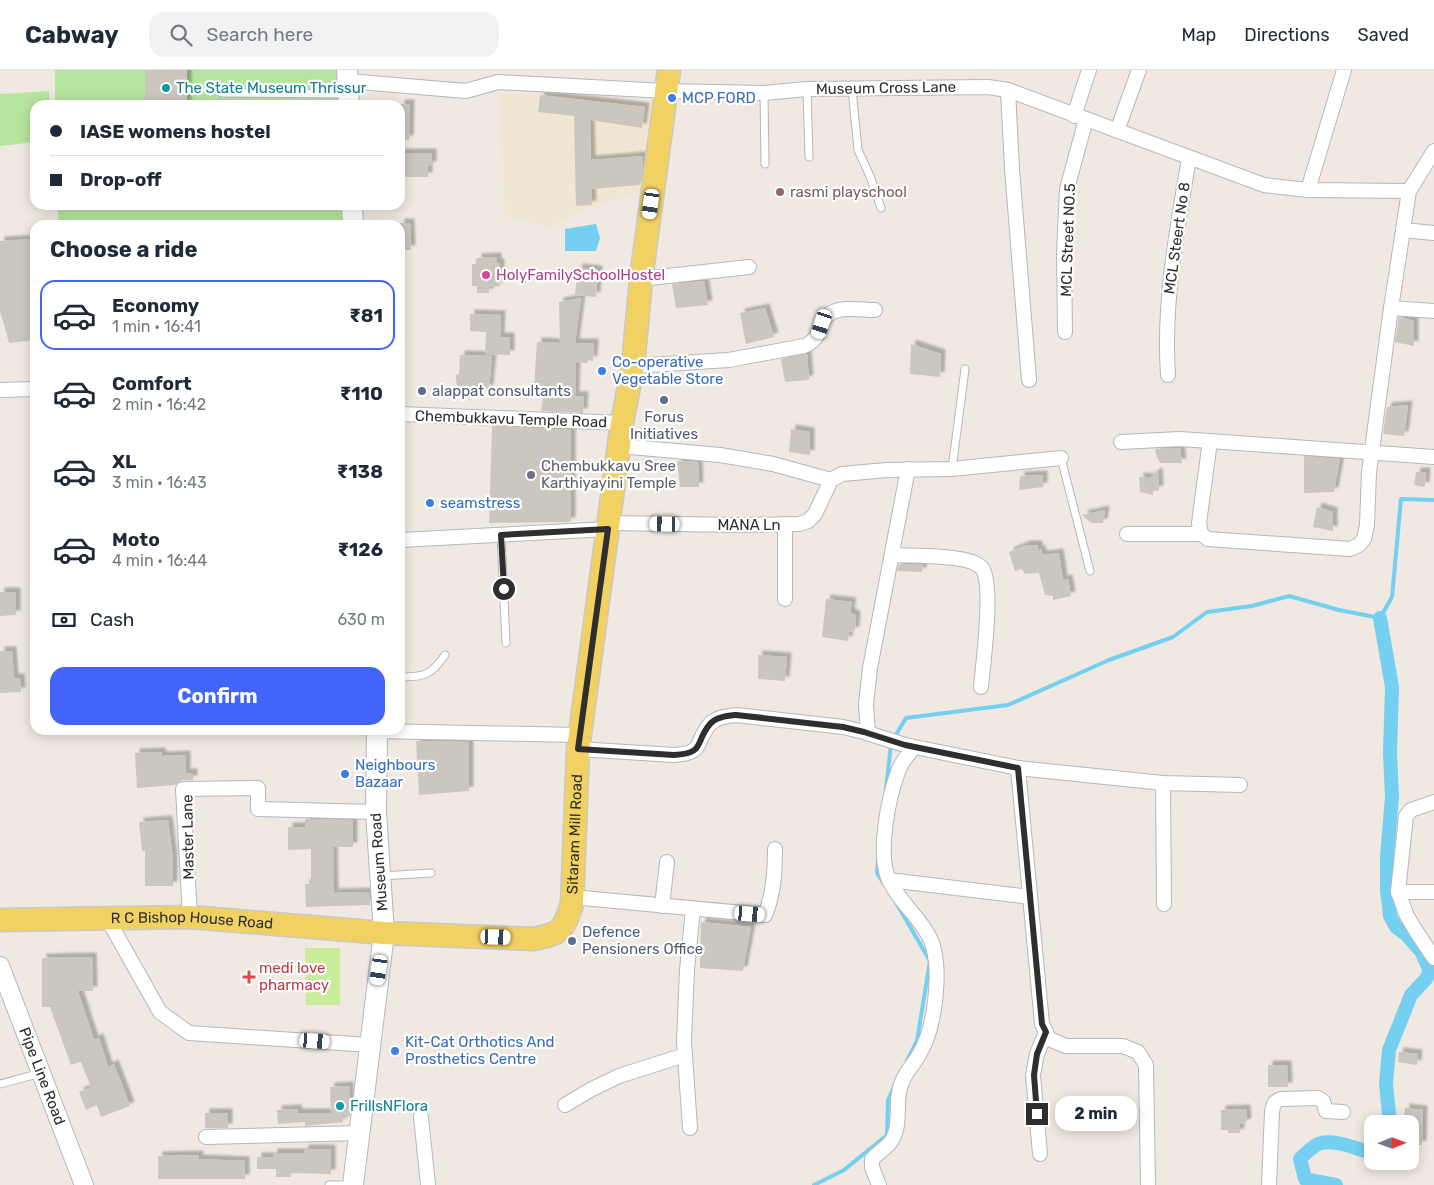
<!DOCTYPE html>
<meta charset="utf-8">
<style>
body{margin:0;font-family:Rubik,sans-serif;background:#f2f2f3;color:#1f2937;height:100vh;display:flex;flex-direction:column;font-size:19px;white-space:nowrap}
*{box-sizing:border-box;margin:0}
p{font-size:16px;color:#747a83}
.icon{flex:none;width:28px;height:28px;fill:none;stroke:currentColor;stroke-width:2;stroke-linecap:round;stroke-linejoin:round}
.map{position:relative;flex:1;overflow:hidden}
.sheet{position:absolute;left:30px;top:150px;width:375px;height:515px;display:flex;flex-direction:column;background:#fff;border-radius:15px;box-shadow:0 2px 12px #0003}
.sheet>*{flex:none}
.banner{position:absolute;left:30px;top:30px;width:375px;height:110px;border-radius:15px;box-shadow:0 2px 12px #0003;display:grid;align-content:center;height:110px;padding:0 20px;background:#fff}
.needle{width:32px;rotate:89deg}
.tools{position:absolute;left:1364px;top:1045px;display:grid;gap:10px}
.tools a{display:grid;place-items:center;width:55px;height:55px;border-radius:10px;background:#fff;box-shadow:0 2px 12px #0003;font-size:25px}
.end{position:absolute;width:22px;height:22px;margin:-11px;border:6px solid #2e2e2e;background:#fff;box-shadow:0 0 0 2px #fff}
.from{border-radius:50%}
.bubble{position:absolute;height:35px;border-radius:15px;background:#fff;box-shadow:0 2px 12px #0003;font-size:16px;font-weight:700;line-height:35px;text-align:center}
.car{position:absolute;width:15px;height:30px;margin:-15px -8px;border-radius:6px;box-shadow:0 0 4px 1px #0007;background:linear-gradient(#fff 24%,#345 0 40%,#fff 0 76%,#345 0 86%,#fff 0)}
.banner b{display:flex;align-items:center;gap:18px;height:48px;font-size:19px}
.banner b+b{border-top:1px solid #e0e1e3}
.banner i{width:12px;height:12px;background:#1f2937}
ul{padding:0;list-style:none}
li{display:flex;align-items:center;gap:15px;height:70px;margin:0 10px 8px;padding:0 10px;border:2px solid transparent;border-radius:15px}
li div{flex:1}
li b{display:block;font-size:19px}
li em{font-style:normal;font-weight:700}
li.active{border-color:#4264fb}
li>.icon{width:45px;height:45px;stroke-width:1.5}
h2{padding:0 20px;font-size:22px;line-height:60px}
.pay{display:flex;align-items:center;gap:12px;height:55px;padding:0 20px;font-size:19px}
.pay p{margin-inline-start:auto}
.cta{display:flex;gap:10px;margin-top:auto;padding:10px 20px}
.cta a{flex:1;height:58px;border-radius:15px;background:#4264fb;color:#fff;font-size:20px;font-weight:700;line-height:58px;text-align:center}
header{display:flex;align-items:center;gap:30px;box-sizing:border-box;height:70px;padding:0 25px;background:#fff;border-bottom:1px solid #e0e1e3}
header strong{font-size:24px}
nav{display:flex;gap:28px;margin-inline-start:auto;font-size:18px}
.search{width:350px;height:45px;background:#f2f2f3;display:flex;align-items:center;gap:12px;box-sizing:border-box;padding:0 18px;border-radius:15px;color:#747a83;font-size:19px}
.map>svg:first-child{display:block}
</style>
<header>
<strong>Cabway</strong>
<div class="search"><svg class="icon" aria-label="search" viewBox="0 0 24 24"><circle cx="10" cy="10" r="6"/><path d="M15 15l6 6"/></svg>Search here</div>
<nav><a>Map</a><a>Directions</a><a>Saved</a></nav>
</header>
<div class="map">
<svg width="1434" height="1115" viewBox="0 0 1434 1115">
<defs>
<filter id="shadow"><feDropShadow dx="4.5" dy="-4.5" stdDeviation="1" flood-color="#0004"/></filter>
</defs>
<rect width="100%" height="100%" fill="#efe9e1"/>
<path fill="#f0e6d1" d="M 500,23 L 593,27 L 651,33 L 656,64 L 646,120 L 593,137 L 550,157 L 505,147 Z"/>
<g fill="#b6e59e">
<path d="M 55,0 L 348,0 L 349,35 L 55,35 Z"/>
<path d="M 49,21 L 50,35 L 35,35 L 35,72 L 0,76 L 0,24 Z"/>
<path d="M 58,135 L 352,135 L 353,155 L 58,155 Z"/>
</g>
<path fill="#c9ec9a" d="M 305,878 L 340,878 L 340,935 L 306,935 Z"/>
<path fill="#75cff0" d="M 596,154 L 600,168 L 596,181 L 565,181 L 565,159 Z"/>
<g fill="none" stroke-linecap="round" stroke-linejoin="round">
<g stroke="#75cff0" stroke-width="4">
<path d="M 894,668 L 906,648 L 1008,635 L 1109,590 L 1173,567 L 1207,542 L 1252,536 L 1289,526 L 1339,540 L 1380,548 L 1392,527 L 1401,429 L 1434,430"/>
<path d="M 886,719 L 891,674"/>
<path d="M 878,791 L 877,803 L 884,814"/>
<path d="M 895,831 L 930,891 L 917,971 L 907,991"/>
<path d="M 814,1115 L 844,1100 L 887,1065 L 888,1030 L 894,1017"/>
</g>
<g stroke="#75cff0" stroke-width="14">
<path d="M 1380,548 L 1392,617 L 1390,683 L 1392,727 L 1387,787 L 1387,820 L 1390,846 L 1396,857 L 1406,864 L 1421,881 L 1430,901 L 1426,909 L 1411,925 L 1389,980 L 1386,1014 L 1390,1054"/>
<path d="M 1336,1115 L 1305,1109 L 1300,1089 C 1305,1084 1312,1077 1318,1074 C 1334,1068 1356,1079 1372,1083"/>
</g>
</g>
<g fill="#cbc7bf" filter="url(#shadow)">
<rect x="145" y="0" width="42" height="35"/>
<path d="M 540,25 L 645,37 L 642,58 L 590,50 L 591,90 L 642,86 L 643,99 L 640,115 L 591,119 L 592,135 L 576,136 L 574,46 L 538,42 Z"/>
<path d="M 400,34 L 410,34 L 409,70 L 400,70 Z"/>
<path d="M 400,83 L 432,83 L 432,96 L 428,96 L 428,107 L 401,107 Z"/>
<path d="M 400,153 L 410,153 L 411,180 L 400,180 Z"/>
<path d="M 35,169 L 35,270 L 9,273 L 0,241 L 0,171 Z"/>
<path d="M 497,187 L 497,193 L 500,193 L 500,216 L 489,217 L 489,223 L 477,223 L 477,216 L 472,216 L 472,194 L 477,194 L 477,188 Z"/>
<path d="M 578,198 L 598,200 L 596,227 L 575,225 Z"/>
<path d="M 704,211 L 708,235 L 676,238 L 672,214 Z"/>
<path d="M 581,228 L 575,273 L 594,273 L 593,291 L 588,290 L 587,293 L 576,292 L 575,326 L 584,326 L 583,343 L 541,341 L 544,319 L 534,318 L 537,272 L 560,273 L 559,232 Z"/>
<path d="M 765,238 L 774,267 L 746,274 L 740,243 Z"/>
<path d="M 470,244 L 501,245 L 500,267 L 510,267 L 510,285 L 485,284 L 486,262 L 470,261 Z"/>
<path d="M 1399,247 L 1414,251 L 1414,276 L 1395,272 Z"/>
<path d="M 911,274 L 941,284 L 940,307 L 910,304 Z"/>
<path d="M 807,284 L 809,310 L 785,312 L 781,289 Z"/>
<path d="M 460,285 L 492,286 L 489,319 L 474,319 L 473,325 L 466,320 L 457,319 L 456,305 L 459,304 Z"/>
<path d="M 1408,335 L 1404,366 L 1383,364 L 1387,337 Z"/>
<path d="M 492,356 L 571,360 L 571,452 L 489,453 Z"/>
<path d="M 791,359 L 810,362 L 810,385 L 789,382 Z"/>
<path d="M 1180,378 L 1182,393 L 1160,393 L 1156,384 L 1155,379 Z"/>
<path d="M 1304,386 L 1340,389 L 1334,422 L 1304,423 Z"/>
<path d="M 677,391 L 698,392 L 699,417 L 680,417 Z"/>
<path d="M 1158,401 L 1159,420 L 1153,421 L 1153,425 L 1140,422 L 1139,407 L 1150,408 Z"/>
<path d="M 1416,402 L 1426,402 L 1425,417 L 1414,415 Z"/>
<path d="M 1043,405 L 1043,417 L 1019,420 L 1020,406 Z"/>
<path d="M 1317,437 L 1333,442 L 1333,461 L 1313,457 Z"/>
<path d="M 1105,440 L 1103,453 L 1091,453 L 1082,445 Z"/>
<path d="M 1026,475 L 1037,475 L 1039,481 L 1041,479 L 1042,485 L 1059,483 L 1063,510 L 1068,509 L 1071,526 L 1053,530 L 1053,526 L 1045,525 L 1039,503 L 1025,504 L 1022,499 L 1015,501 L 1009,482 Z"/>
<path d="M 899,494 L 923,495 L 922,502 L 897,501 Z"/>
<path d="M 0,522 L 16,522 L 16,545 L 0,546 Z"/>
<path d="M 826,529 L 852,532 L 850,542 L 856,546 L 855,561 L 849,562 L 848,571 L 822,567 Z"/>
<path d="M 0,581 L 12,581 L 14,608 L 20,608 L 21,622 L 0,623 Z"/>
<path d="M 758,585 L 787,587 L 785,611 L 758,609 Z"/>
<path d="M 416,671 L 469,672 L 469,721 L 419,725 Z"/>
<path d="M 161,682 L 162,686 L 186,685 L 186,703 L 193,703 L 193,710 L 182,710 L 175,715 L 137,718 L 135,683 Z"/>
<path d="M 305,749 L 353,750 L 353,777 L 333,777 L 334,823 L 369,822 L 370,835 L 306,837 L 305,814 L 311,814 L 311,779 L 288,780 L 288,757 L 305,757 Z"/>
<path d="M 168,750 L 173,790 L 173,816 L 145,816 L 145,781 L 142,781 L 139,752 Z"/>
<path d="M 701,852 L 751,857 L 743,901 L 700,898 Z"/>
<path d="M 92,887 L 93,921 L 78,921 L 94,970 L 99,968 L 108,997 L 114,994 L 130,1036 L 101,1047 L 97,1035 L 86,1040 L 79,1022 L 91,1017 L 81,992 L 71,995 L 50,937 L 42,937 L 42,888 Z"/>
<path d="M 1399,982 L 1418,984 L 1417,995 L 1398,992 Z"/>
<path d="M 1268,995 L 1287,995 L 1288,1017 L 1268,1017 Z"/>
<path d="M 349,1016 L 350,1046 L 343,1046 L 343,1052 L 305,1056 L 305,1052 L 278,1054 L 277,1040 L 297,1039 L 298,1043 L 331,1043 L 330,1017 Z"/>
<path d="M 1405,1038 L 1423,1040 L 1422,1075 L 1410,1076 L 1410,1053 L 1404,1052 Z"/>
<path d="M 1246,1039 L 1247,1051 L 1245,1054 L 1240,1054 L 1240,1063 L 1228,1063 L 1228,1060 L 1221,1060 L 1221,1040 Z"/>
<rect x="205" y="1043" width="23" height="15"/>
<path d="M 304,1079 L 331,1079 L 331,1104 L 291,1103 L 291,1107 L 276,1107 L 276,1099 L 257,1099 L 257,1087 L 273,1087 L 273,1083 L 304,1083 Z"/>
<path d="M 199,1085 L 199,1089 L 245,1091 L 245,1109 L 158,1109 L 158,1086 Z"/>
</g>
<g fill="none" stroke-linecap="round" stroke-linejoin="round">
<defs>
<g id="service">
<path d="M 807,19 L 809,87"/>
<path d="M 852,19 L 858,80 L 870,106 L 881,138"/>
<path d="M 222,23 L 346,24"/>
<path d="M 764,23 L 765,94"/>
<path d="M 1061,388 L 1090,501"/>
<path d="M 952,399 L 965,299"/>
<path d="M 501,465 L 506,573"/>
<path d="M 400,607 C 425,607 431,605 445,585"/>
<path d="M 381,806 L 431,803"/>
<path d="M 0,1014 L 41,1003"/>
<path d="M 329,1115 L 351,1115"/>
</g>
<g id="minor">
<path d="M 348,11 L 466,21 L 498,12 L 666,21 L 764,23 L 807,19 L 988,17 L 1008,20 L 1264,115 L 1308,120 L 1409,121"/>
<path d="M 1008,20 L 1012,99 L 1029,310"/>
<path d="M 1074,46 L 1089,0"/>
<path d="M 1117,61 L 1139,0"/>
<path d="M 1308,120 L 1344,0"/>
<path d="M 1403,160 L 1434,163"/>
<path d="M 641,209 L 749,197"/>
<path d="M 1391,238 L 1434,241"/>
<path d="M 1065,262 L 1064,182 L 1067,119 L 1086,49"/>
<path d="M 633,296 L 729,290 L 804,276 C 825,267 816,252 831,243 C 843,236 862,240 875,240"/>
<path d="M 1168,305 C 1163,232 1177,160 1189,88"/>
<path d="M 0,320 L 35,319"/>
<path d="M 400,344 L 622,353"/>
<path d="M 1210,371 L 1199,453 L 1201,464 L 1208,469 L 1350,479 L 1359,475 L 1364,469 L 1367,455 L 1369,402 L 1391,238 L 1409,121 L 1434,81"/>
<path d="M 1121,372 L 1179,369 L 1210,371 L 1434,387"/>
<path d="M 619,376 L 720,385 L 773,394 L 831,410"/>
<path d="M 608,453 L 740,455 L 799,454 L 808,451 L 815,444 L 831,410 L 842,404 L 887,400 L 952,399 L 1061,388"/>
<path d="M 785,454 L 785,529"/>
<path d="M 1127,464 L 1201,464"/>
<path d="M 400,470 L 608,459"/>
<path d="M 892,485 C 913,486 954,485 972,492 C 975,493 980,496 982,498 C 994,514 983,594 981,617"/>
<path d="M 377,661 L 579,665"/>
<path d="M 868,663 L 866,634 L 870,598 L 908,399"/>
<path d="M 578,679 L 674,685 C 706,683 694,672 710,654 C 716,647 727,646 736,645 L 843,657 L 864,662 L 905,675 L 1018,698 L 1163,713 L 1240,715"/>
<path d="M 1018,698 L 1042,954 L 1049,969 L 1066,976 L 1123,976 L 1138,982 L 1146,995 L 1148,1115"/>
<path d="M 1163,713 L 1164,834"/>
<path d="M 1434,732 L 1411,740 L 1406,746 L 1398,822 L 1434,822"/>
<path d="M 889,810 L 1030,827"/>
<path d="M 1398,822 L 1407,846 L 1416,861 L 1434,888"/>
<path d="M 572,827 L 765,845 C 774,824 775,800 775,779"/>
<path d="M 662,836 L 667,792"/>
<path d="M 190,847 L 183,719 L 258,718 L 258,739 L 376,742"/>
<path d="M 107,848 L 160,942 L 189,963 L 369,975"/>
<path d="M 565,1035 L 592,1019 L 619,1006 L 685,985"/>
<path d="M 421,1047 L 428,1115"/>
<path d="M 690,1058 L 684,971 L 687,900 L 693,839"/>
<path d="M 206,1067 L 359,1063"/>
<path d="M 1040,1084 L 1033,1005 L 1037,984 L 1046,962"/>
<path d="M 879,1115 L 872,1097 L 872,1089 C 877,1084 884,1079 889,1074 C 904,1057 893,1031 902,1012 C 906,1001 915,993 920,983 C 935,958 941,904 933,876 C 925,851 900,834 889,810 C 877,784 888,729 898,702 C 901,692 908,685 914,677"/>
<path d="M 1269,1115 L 1272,1042 C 1273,1035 1274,1031 1281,1029 L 1318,1028 L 1323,1031 L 1326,1041 L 1343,1042"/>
</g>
<g id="tertiary">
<path id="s1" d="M 0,896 L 84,1115"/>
</g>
<g id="secondary">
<path d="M 347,0 L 349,35"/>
<path d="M 352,135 L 353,155"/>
<path d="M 353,1115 L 384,863 L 376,742 L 377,660"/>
</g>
<g id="primary">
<path id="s2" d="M 0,850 L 190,847 L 384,863 L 533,869 C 561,864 563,861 572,834 L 578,679 L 622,353 L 633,296 L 641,209 L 669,0"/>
</g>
</defs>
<use href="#service" stroke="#b4b7c1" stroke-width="9"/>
<use href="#minor" stroke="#b4b7c1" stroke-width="16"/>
<use href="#tertiary" stroke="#b4b7c1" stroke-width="20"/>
<use href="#secondary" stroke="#b4b7c1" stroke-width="22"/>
<use href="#primary" stroke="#c9c9c9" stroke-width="25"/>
<use href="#service" stroke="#fff" stroke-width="7"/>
<use href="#minor" stroke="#fff" stroke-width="14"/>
<use href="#tertiary" stroke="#fff" stroke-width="18"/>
<use href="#secondary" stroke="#fff" stroke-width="20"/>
<use href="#primary" stroke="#f2d163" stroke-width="22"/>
</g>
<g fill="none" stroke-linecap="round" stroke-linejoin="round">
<path stroke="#2e2e2e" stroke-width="6" d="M 504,519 L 501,465 L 608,459 L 578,679 L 674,685 C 706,683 694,673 710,654 C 716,647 727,646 736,645 L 843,657 L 864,662 L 905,675 L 1018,698 L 1042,954 L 1046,962 L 1037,984 L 1034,1005 L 1037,1044"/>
</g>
<g fill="#0f9aa8" stroke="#fff" stroke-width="2">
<circle cx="166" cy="18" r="5"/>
<circle cx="340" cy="1036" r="5"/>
</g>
<g fill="#3f7fe0" stroke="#fff" stroke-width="2">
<circle cx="672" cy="28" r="5"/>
<circle cx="602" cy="301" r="5"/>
<circle cx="430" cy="433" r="5"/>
<circle cx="345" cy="704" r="5"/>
<circle cx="395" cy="981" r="5"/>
</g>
<circle fill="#8d6e63" stroke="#fff" stroke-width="2" cx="780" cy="122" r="5"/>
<circle fill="#d1479c" stroke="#fff" stroke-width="2" cx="486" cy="205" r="5"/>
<g fill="#5c6f8a" stroke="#fff" stroke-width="2">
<circle cx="422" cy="321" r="5"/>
<circle cx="664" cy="330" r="5"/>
<circle cx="572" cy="871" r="5"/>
</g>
<circle fill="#6b7280" stroke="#fff" stroke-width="2" cx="531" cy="405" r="5"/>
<path fill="#e0444e" stroke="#fff" stroke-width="2" d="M246.5 899.5h5v5h5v5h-5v5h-5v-5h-5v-5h5z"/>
<g text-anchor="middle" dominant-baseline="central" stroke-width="4.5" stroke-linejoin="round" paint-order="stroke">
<g font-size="15" fill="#0d838f" stroke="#fff" text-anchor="start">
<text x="176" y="18">The State Museum Thrissur</text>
<text x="350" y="1036">FrillsNFlora</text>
</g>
<g font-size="15" fill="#2e2e2e" stroke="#fff">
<text transform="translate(886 18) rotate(-1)">Museum Cross Lane</text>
<text transform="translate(1177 168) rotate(-82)">MCL Steert No 8</text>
<text transform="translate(1068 170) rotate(-88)">MCL Street NO.5</text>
<text transform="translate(511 349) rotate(2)">Chembukkavu Temple Road</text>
<text x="749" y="455">MANA Ln</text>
<text stroke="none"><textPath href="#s2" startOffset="661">Sitaram Mill Road</textPath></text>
<text transform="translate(188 767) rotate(-91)">Master Lane</text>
<text transform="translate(379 792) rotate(-94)">Museum Road</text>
<text stroke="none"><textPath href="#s2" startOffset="192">R C Bishop House Road</textPath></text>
<text stroke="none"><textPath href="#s1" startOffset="118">Pipe Line Road</textPath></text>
</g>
<g font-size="15" fill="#366cbe" stroke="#fff" text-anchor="start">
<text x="682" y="28">MCP FORD</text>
<text x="612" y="292">Co-operative<tspan x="612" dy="17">Vegetable Store</tspan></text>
<text x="440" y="433">seamstress</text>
<text x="355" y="695">Neighbours<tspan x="355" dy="17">Bazaar</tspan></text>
<text x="405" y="972">Kit-Cat Orthotics And<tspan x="405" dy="17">Prosthetics Centre</tspan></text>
</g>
<g font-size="15" fill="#785e54" stroke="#fff" text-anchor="start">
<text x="790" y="122">rasmi playschool</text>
</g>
<g font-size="15" fill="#b23c85" stroke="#fff" text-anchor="start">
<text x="496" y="205">HolyFamilySchoolHostel</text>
</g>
<g font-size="15" fill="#4e5e75" stroke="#fff" text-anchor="start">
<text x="432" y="321">alappat consultants</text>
<text x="664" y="347" text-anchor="middle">Forus<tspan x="664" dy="17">Initiatives</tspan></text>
<text x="582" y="862">Defence<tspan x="582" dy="17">Pensioners Office</tspan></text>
</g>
<g font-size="15" fill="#5b616d" stroke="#fff" text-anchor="start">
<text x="541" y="396">Chembukkavu Sree<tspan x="541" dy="17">Karthiyayini Temple</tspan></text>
</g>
<g font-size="15" fill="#be3a42" stroke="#fff" text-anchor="start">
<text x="259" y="898">medi love<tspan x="259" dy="17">pharmacy</tspan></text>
</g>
</g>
</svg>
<div class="tools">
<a><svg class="needle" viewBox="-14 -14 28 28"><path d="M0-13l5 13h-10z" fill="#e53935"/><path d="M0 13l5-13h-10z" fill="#747a83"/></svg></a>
</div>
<i class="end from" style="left:504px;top:519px"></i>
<i class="end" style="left:1037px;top:1044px"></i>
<div class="bubble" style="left:1055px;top:1026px;width:82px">2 min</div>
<i class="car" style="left:651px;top:134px;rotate:188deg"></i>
<i class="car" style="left:822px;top:254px;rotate:198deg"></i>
<i class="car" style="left:665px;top:454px;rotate:271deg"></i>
<i class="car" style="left:750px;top:844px;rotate:94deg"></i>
<i class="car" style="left:496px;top:867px;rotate:92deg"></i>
<i class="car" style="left:379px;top:900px;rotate:188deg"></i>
<i class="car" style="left:315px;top:971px;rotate:94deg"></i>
<div class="banner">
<b><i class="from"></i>IASE womens hostel</b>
<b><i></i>Drop-off</b>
</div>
<section class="sheet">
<h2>Choose a ride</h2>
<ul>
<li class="active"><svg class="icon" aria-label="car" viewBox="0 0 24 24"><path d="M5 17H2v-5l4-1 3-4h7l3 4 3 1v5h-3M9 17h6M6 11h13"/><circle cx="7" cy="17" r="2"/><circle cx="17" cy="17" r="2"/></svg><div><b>Economy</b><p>1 min · 16:41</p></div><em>₹81</em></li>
<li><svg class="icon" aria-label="car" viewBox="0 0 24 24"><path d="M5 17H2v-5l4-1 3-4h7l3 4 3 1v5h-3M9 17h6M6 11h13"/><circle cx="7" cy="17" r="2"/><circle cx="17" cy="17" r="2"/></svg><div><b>Comfort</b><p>2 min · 16:42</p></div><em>₹110</em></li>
<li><svg class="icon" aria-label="car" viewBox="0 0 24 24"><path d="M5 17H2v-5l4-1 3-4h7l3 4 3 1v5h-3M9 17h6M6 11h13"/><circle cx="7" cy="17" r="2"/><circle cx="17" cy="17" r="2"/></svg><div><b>XL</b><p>3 min · 16:43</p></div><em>₹138</em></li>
<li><svg class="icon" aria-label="car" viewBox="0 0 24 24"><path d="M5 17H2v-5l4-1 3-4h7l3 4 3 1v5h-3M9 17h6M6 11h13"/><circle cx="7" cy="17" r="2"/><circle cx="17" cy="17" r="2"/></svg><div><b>Moto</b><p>4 min · 16:44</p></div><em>₹126</em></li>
</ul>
<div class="pay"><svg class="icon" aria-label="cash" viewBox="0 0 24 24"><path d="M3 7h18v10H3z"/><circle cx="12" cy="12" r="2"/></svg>Cash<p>630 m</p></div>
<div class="cta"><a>Confirm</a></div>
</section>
</div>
